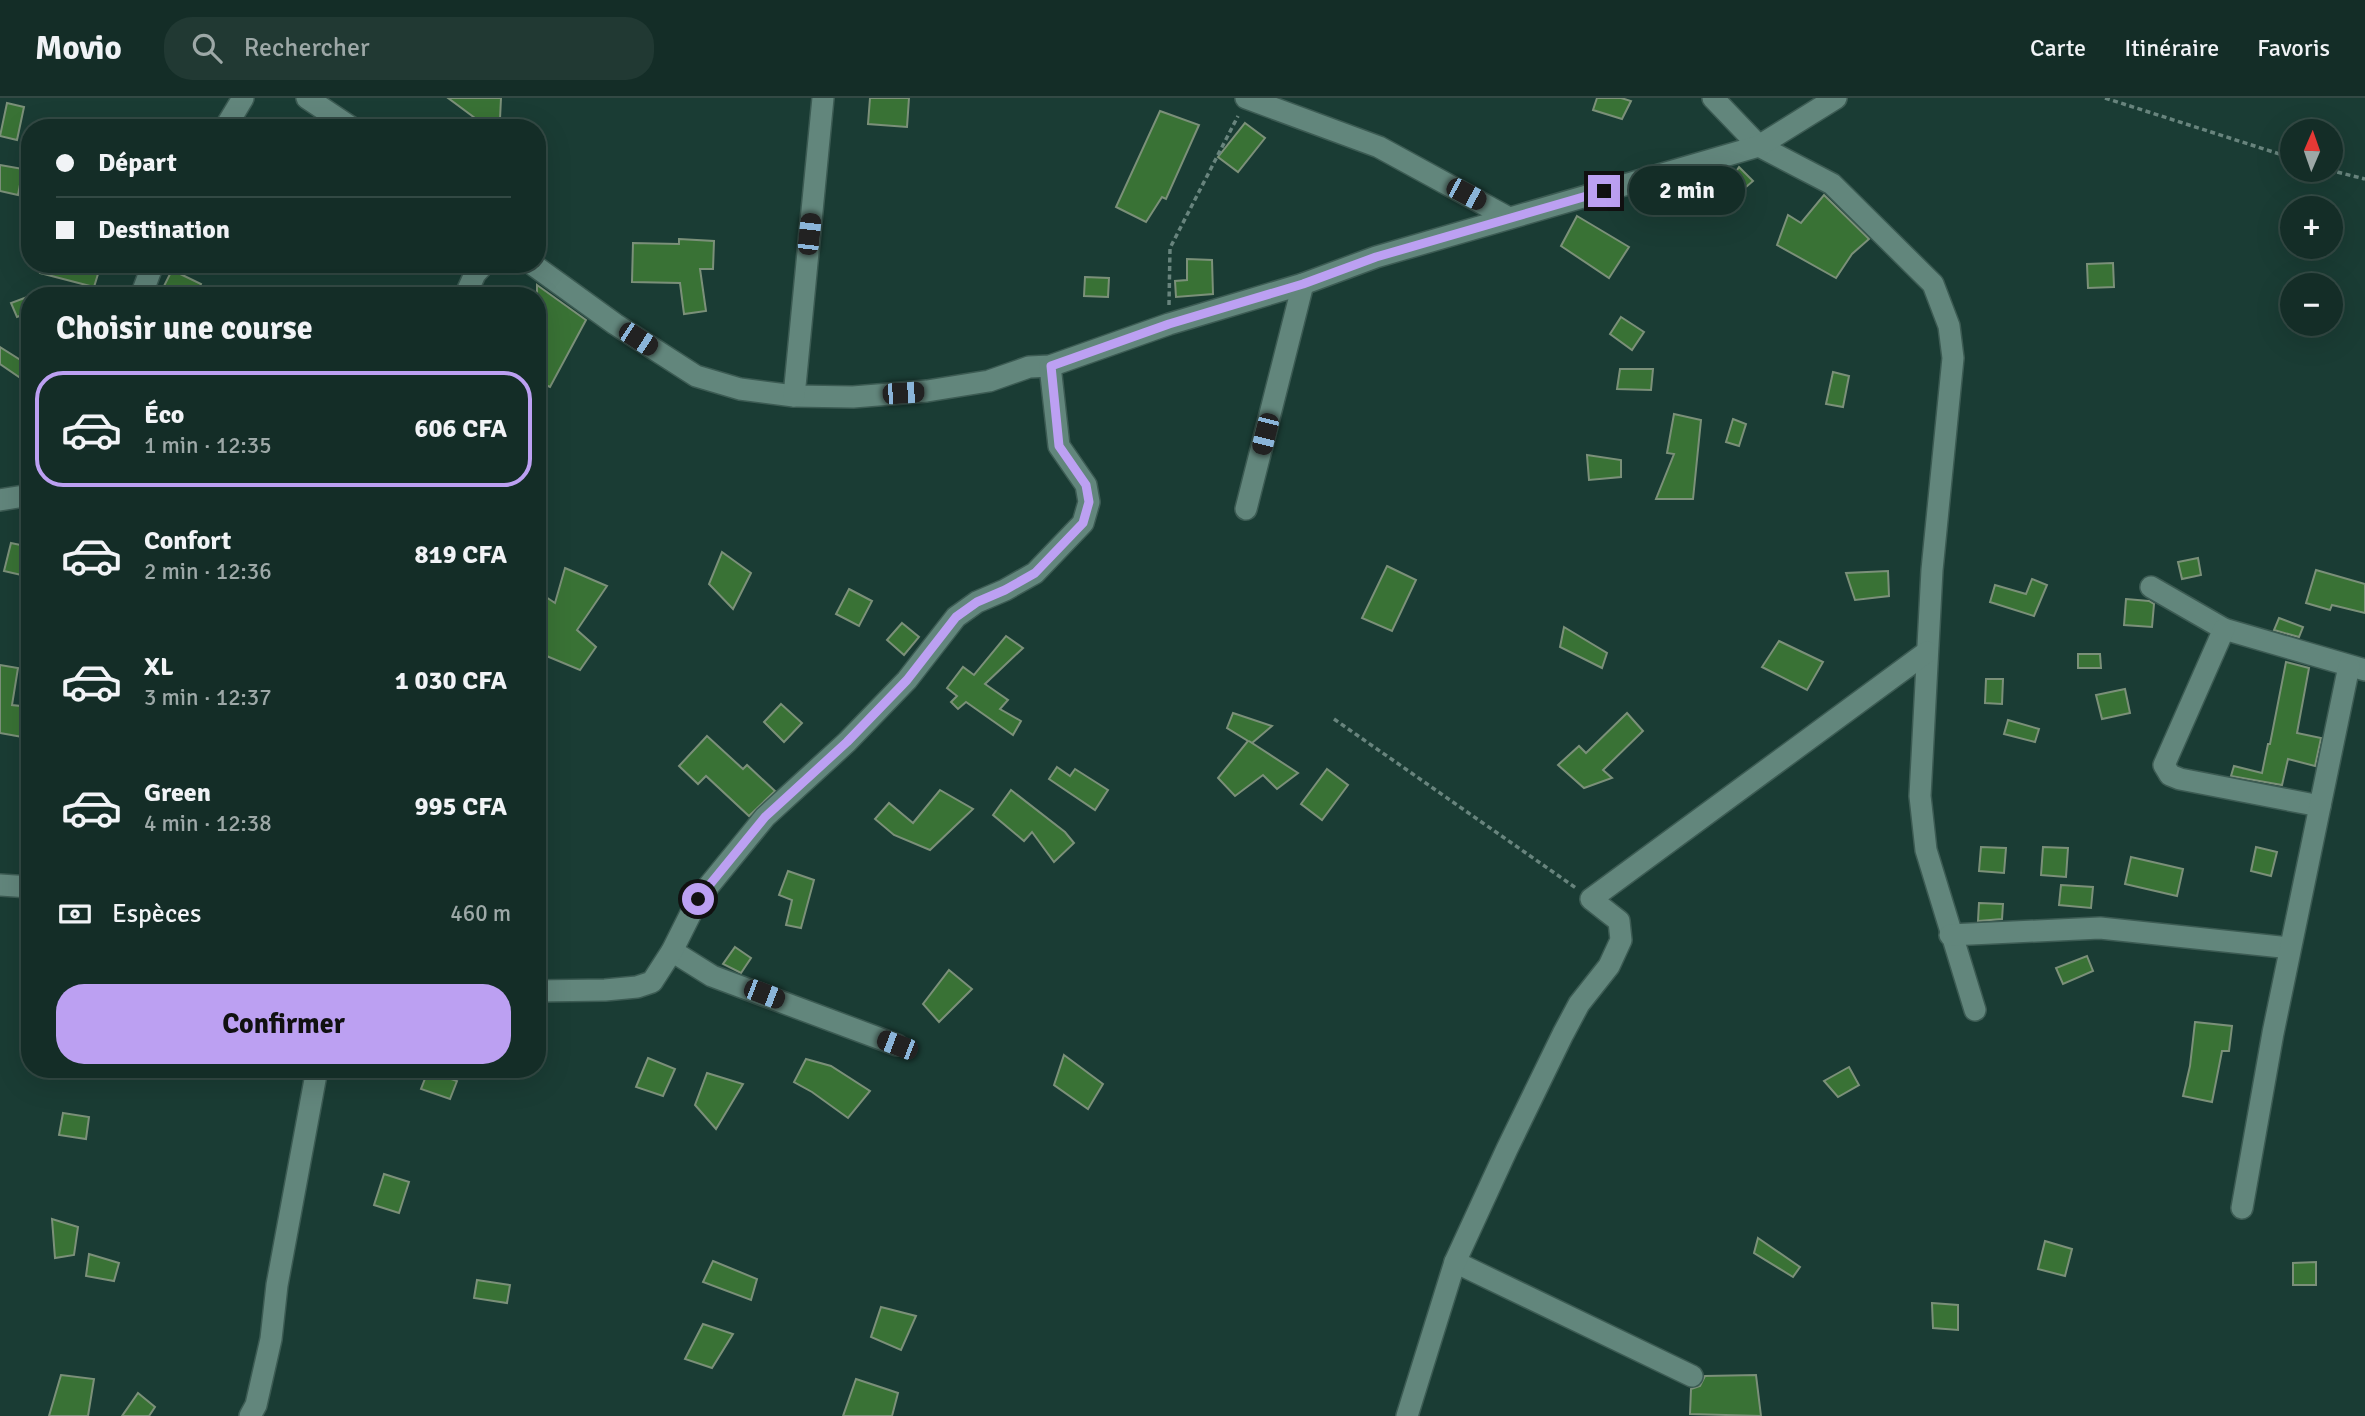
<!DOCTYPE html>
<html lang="fr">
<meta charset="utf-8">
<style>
body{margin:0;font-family:Signika,sans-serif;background:#213933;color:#f1f3f6;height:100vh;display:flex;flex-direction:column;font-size:26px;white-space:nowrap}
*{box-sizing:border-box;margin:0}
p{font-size:23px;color:#9da8a7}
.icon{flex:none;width:38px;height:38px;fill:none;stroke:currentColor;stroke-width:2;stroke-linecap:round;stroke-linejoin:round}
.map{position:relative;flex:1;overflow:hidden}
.sheet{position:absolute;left:21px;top:189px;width:525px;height:791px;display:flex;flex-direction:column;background:#142d27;border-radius:28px;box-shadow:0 7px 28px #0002,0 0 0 2px #334944}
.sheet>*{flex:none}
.guide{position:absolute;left:21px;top:21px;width:525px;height:154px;border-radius:28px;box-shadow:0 7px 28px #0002,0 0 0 2px #334944;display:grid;align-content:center;height:154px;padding:0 35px;background:#142d27}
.needle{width:46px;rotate:2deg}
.fabs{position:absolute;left:2280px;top:21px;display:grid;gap:14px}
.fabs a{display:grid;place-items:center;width:63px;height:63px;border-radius:50%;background:#142d27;box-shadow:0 7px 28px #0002,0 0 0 2px #334944;font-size:35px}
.end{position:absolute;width:32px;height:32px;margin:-16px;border:9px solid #bca0f2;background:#111;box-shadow:0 0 0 4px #111}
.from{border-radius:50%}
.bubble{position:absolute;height:49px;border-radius:24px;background:#142d27;box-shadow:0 7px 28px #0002,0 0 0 2px #334944;font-size:23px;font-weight:700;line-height:49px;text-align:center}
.car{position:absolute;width:21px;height:42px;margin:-21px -10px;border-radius:9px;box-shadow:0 0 5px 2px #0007;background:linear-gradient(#222 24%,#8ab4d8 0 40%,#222 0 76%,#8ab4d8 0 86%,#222 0)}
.guide b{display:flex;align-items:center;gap:24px;height:66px;font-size:26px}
.guide b+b{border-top:2px solid #334944}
.guide i{width:18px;height:18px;background:#f1f3f6}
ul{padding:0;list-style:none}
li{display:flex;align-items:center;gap:21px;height:116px;margin:0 14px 10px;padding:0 21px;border:4px solid transparent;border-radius:28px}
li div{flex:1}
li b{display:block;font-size:26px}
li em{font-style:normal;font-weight:700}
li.selected{border-color:#bca0f2}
li>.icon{width:63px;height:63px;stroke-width:1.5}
h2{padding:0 35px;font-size:32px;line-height:84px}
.pay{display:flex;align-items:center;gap:18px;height:77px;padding:0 35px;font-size:26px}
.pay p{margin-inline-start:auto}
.action{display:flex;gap:14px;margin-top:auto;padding:14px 35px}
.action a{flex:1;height:80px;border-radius:28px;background:#bca0f2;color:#111;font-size:28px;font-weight:700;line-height:80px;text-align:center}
header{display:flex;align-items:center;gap:42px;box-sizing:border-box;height:98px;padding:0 35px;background:#142d27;border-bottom:2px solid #334944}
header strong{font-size:33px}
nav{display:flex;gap:38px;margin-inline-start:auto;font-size:24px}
.search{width:490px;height:63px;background:#213933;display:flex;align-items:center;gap:18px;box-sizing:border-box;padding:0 24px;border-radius:28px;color:#9da8a7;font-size:26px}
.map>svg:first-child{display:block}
</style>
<header>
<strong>Movio</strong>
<div class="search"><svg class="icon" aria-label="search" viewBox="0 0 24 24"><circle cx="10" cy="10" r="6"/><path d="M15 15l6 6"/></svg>Rechercher</div>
<nav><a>Carte</a><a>Itinéraire</a><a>Favoris</a></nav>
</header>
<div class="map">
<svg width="2365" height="1318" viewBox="0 0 2365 1318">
<rect width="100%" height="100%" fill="#1a3c34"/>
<g fill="#397235" stroke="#7b9079" stroke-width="2">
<path d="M 448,0 L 501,0 L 500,21 L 475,20 Z"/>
<path d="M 870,0 L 909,0 L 907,29 L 868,26 Z"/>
<path d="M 1597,0 L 1621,0 L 1631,3 L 1622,21 L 1593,12 Z"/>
<path d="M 7,5 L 24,9 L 17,42 L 0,38 Z"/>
<path d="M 1160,13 L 1199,27 L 1166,101 L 1162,99 L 1146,124 L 1116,109 Z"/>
<path d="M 1245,25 L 1265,40 L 1238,74 L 1218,59 Z"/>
<path d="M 0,67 L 23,71 L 18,97 L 0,93 Z"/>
<path d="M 1739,69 L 1753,83 L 1725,107 L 1703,90 L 1724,72 L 1732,80 Z"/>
<path d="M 1824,97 L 1869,141 L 1852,156 L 1836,180 L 1777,147 L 1788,117 L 1801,125 Z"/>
<path d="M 1577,118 L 1629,149 L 1609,180 L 1561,148 Z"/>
<path d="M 679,141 L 714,143 L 713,171 L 700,171 L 706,213 L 684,216 L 680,185 L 632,184 L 633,145 L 679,146 Z"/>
<path d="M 1187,161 L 1212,162 L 1213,196 L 1176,199 L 1175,183 L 1187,182 Z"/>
<path d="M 2113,165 L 2114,189 L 2088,190 L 2087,166 Z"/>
<path d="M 42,166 L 62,166 L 98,176 L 94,189 L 40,175 Z"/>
<path d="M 172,172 L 201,186 L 196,198 L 173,198 L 162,192 Z"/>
<path d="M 1085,179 L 1109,180 L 1108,199 L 1084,198 Z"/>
<path d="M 537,187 L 586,222 L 550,289 L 537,283 Z"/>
<path d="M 30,198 L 30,214 L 17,219 L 11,205 Z"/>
<path d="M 1621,219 L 1644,234 L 1632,252 L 1610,236 Z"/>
<path d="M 0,249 L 30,268 L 22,281 L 0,266 Z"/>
<path d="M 1620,271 L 1653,271 L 1651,292 L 1617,291 Z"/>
<path d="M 1833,274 L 1849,278 L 1843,309 L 1826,306 Z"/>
<path d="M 1674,316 L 1701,322 L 1693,401 L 1656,401 L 1674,356 L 1667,355 Z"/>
<path d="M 1733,321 L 1746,326 L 1739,348 L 1726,344 Z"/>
<path d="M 1587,357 L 1621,362 L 1621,379 L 1589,382 Z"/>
<path d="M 11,445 L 30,449 L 30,479 L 4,473 Z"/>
<path d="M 722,454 L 751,475 L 733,511 L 709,486 Z"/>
<path d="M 2198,460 L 2201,477 L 2182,481 L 2178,464 Z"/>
<path d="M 1387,468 L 1416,482 L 1392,533 L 1362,520 Z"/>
<path d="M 565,470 L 607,488 L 577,532 L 596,549 L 580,572 L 537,554 L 537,493 L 555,505 Z"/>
<path d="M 2316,472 L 2365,486 L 2365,515 L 2332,507 L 2330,512 L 2306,505 Z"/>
<path d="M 1888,473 L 1889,498 L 1855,502 L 1846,475 Z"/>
<path d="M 2032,481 L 2047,487 L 2034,518 L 1990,504 L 1995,487 L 2026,496 Z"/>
<path d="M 849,491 L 872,503 L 859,528 L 836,516 Z"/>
<path d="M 2126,501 L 2149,503 L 2154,506 L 2152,529 L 2124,527 Z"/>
<path d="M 2279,520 L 2303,529 L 2299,539 L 2274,532 Z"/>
<path d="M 902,525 L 919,539 L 904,557 L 887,542 Z"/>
<path d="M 1564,529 L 1607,555 L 1602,570 L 1560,549 Z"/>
<path d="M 1006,538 L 1023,550 L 985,586 L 1008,602 L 1000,611 L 1021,623 L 1013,637 L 966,604 L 958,611 L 951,604 L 957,598 L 947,590 L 963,569 L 974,577 Z"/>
<path d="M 1779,543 L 1823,564 L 1807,592 L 1762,569 Z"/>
<path d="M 2078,556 L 2100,556 L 2101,570 L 2078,570 Z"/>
<path d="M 2286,564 L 2309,570 L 2297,635 L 2321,640 L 2315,668 L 2288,661 L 2282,687 L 2231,678 L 2234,668 L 2262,675 L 2268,646 L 2270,646 Z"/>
<path d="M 0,567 L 18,570 L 12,607 L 30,609 L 28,640 L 0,635 Z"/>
<path d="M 1986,581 L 2003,581 L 2002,606 L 1985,605 Z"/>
<path d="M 2125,591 L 2130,615 L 2102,621 L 2096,597 Z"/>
<path d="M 781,606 L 802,625 L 784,644 L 764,624 Z"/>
<path d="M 1233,615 L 1272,628 L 1252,645 L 1249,643 L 1298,675 L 1277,691 L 1263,677 L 1235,698 L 1218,680 L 1248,643 L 1227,630 Z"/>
<path d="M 1627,615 L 1643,633 L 1603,672 L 1612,680 L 1584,690 L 1558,667 L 1579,648 L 1586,655 Z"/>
<path d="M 2008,622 L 2039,631 L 2035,644 L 2004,636 Z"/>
<path d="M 707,638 L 743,671 L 747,667 L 775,693 L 749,718 L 706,678 L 698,686 L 679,668 Z"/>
<path d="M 1057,669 L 1070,678 L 1075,671 L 1108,692 L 1095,712 L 1049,681 Z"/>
<path d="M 1327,671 L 1348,687 L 1322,722 L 1301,706 Z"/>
<path d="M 940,692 L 973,711 L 930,752 L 894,737 L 875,721 L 889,705 L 913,725 Z"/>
<path d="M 1011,692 L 1065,734 L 1074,745 L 1054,764 L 1032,734 L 1024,743 L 993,717 Z"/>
<path d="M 1981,749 L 2006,750 L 2004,775 L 1979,773 Z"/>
<path d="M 2043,749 L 2068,750 L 2066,779 L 2041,777 Z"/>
<path d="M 2256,749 L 2277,754 L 2271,778 L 2251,773 Z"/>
<path d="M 2131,759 L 2183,771 L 2177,798 L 2125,786 Z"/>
<path d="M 788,773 L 814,782 L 801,830 L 786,827 L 792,802 L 779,797 Z"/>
<path d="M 2061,787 L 2093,789 L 2091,810 L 2059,807 Z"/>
<path d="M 1979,805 L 2003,806 L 2002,821 L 1978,823 Z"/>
<path d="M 735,849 L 751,860 L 741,875 L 723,866 Z"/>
<path d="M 2087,858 L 2093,873 L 2063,886 L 2056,870 Z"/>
<path d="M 949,872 L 972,891 L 939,924 L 923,906 Z"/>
<path d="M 2195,924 L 2232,928 L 2229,953 L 2222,953 L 2212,1004 L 2183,998 L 2190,968 Z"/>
<path d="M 1064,957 L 1103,986 L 1088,1011 L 1054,987 Z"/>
<path d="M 648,960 L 675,971 L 663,998 L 636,989 Z"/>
<path d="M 806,961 L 831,968 L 870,993 L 848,1020 L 812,994 L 794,984 Z"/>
<path d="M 1849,969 L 1859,987 L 1838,999 L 1824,983 Z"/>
<path d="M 428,973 L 457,983 L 450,1001 L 421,991 Z"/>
<path d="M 707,975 L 743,986 L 716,1031 L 695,1007 Z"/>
<path d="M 63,1015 L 89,1019 L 86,1041 L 59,1037 Z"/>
<path d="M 384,1076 L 409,1084 L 399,1115 L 374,1107 Z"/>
<path d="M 52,1121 L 78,1129 L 74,1157 L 55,1160 Z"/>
<path d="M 1758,1140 L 1800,1169 L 1793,1179 L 1754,1155 Z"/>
<path d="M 2045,1143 L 2072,1151 L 2065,1178 L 2038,1171 Z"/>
<path d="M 89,1156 L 119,1165 L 114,1183 L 86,1178 Z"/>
<path d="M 713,1163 L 757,1181 L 751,1202 L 703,1184 Z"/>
<path d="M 2316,1164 L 2316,1187 L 2293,1187 L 2293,1165 Z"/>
<path d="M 477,1182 L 510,1187 L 507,1205 L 474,1200 Z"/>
<path d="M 1932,1205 L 1958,1207 L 1958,1232 L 1933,1230 Z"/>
<path d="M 881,1209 L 916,1218 L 901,1252 L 871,1239 Z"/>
<path d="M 703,1226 L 733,1236 L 712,1270 L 685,1261 Z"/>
<path d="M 61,1277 L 94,1281 L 88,1318 L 49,1318 Z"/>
<path d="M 1756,1277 L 1761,1318 L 1690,1316 L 1691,1291 L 1700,1288 L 1705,1278 Z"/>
<path d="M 856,1281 L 898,1295 L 892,1318 L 843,1318 Z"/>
<path d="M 138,1295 L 155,1309 L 149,1318 L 122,1318 Z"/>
</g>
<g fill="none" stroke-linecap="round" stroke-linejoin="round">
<defs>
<g id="street">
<path d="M 307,0 L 352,30"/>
<path d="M 1246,0 L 1379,49 L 1509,120"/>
<path d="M 1713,0 L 1759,48 L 1832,86 L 1933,186 L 1949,228 L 1953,260 L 1932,472 L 1920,698 L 1926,752 L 1975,912"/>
<path d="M 225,30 L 243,0"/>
<path d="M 532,166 L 615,226 L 696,278 L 740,291 L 794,298 L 853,299 L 927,293 L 989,283 L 1029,269 L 1050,268 L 1169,226 L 1303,186 L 1376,159 L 1759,48 L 1836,0"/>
<path d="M 141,198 L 153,166"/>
<path d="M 465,198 L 475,176 L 484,166"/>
<path d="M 794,298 L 823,0"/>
<path d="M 0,402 L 30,397"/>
<path d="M 1246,411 L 1303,186"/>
<path d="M 2151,489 L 2224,531 L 2365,572"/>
<path d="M 2224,531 L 2164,667 L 2170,677 L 2180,681 L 2320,708"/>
<path d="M 0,787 L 30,789"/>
<path d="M 1950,837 L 2100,830 L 2290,850"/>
<path d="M 672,853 L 712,878 L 897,947"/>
<path d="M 537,893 L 605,892 L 637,889 L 652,884 L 672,853 L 698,801 L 765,719 L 847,644 L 907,582 L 956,519 L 977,504 L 1005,492 L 1035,475 L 1083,425 L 1089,404 L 1086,387 L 1059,348 L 1050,268"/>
<path d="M 2242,1110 L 2273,935 L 2349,568"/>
<path d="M 1455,1164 L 1692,1278"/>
<path d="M 250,1318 L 256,1307 L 271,1241 L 277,1187 L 317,971"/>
<path d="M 1407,1318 L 1455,1164 L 1507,1051 L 1563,936 L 1579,906 L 1609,868 L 1621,842 L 1619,823 L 1591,801 L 1927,554"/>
</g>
</defs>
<use href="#street" stroke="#3c5b53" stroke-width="24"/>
<g stroke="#68847d" stroke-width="3.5" stroke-dasharray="5 3.5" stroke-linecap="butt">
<path d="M 2105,0 L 2292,60"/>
<path d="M 2329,72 L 2365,81"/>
<path d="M 1169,207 L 1170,150 L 1238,18"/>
<path d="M 1334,621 L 1576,790"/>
</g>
<use href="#street" stroke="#62867c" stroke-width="21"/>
</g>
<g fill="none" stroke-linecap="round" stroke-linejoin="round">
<path stroke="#bca0f2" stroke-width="9" d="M 698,801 L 765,719 L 847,644 L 907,582 L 956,519 L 977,504 L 1005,492 L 1035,475 L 1083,425 L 1089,404 L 1086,387 L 1059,348 L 1051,268 L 1169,226 L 1303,186 L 1376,159 L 1604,93"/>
</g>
</svg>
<div class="fabs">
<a><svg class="needle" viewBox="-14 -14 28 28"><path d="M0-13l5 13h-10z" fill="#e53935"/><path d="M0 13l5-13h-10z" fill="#9da8a7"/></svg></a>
<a>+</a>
<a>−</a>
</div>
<i class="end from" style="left:698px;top:801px"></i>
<i class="end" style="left:1604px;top:93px"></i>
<div class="bubble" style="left:1629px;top:68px;width:116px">2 min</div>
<i class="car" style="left:1466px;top:96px;rotate:118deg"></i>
<i class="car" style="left:809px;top:136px;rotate:6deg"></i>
<i class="car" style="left:638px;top:241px;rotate:123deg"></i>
<i class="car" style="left:903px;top:295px;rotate:86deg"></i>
<i class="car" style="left:1265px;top:336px;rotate:194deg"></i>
<i class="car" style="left:764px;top:896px;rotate:111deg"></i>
<i class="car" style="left:897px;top:947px;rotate:291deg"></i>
<div class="guide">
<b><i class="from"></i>Départ</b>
<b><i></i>Destination</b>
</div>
<section class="sheet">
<h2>Choisir une course</h2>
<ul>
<li class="selected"><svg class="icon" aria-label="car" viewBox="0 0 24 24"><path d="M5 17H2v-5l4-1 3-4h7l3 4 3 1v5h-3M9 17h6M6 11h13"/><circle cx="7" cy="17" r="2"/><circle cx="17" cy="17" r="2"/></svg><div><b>Éco</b><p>1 min · 12:35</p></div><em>606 CFA</em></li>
<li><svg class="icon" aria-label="car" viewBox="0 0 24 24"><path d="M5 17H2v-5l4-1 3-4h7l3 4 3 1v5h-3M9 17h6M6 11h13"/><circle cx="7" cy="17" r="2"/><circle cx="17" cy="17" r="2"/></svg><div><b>Confort</b><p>2 min · 12:36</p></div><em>819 CFA</em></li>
<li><svg class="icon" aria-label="car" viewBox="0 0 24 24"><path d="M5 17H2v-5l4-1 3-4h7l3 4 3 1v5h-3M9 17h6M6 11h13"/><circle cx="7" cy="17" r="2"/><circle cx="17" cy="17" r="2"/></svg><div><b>XL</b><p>3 min · 12:37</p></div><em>1 030 CFA</em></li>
<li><svg class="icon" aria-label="car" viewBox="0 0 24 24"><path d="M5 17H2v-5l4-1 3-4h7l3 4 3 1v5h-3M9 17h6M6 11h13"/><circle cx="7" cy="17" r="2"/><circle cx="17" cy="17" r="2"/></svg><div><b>Green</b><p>4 min · 12:38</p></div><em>995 CFA</em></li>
</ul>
<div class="pay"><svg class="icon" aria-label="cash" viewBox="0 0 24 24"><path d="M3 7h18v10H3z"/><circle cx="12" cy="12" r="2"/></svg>Espèces<p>460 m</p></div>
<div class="action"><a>Confirmer</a></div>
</section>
</div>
